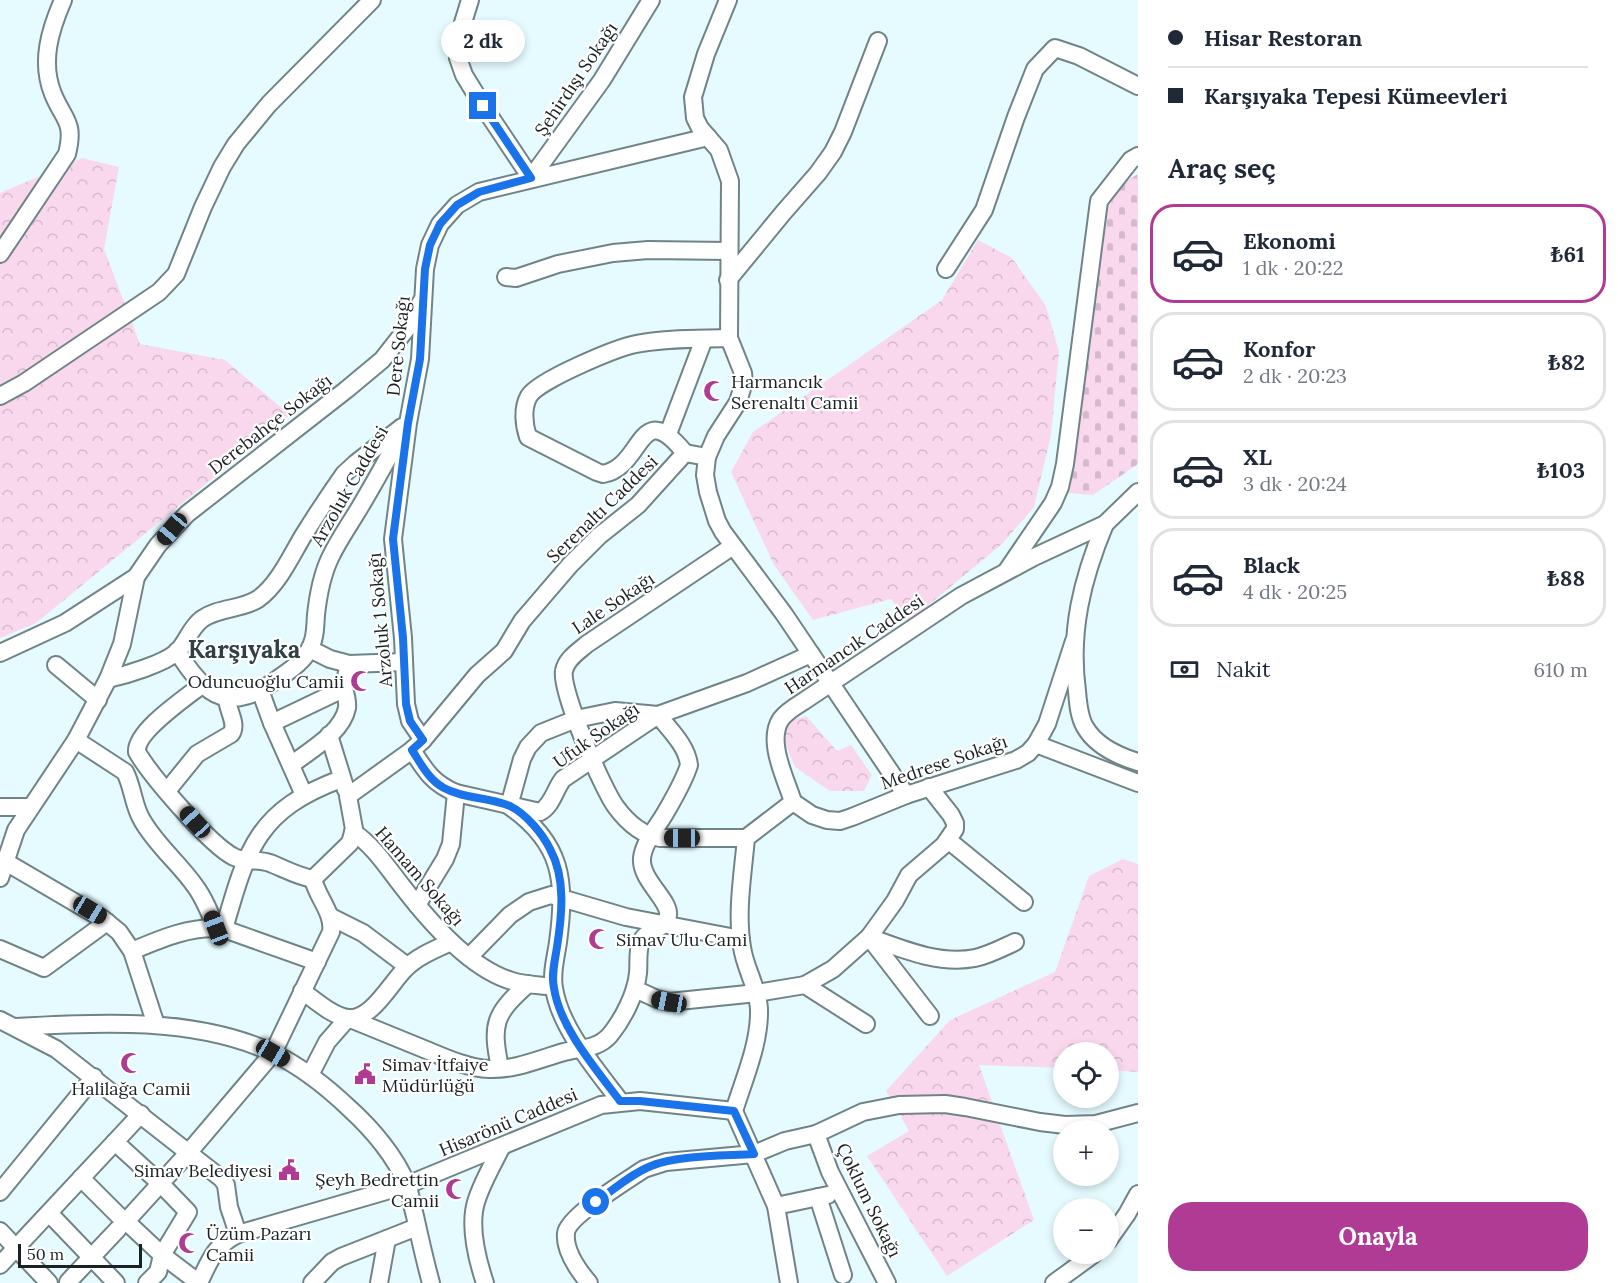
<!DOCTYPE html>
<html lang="tr">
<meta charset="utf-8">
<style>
body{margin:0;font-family:Lora,serif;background:#f6f6f7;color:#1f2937;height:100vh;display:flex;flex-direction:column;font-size:22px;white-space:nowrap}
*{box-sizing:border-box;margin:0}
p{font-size:20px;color:#747a83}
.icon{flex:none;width:33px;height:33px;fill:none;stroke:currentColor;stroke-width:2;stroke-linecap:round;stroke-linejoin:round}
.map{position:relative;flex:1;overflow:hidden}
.details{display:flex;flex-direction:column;background:#fff;width:480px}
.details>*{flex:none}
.top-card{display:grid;align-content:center;height:132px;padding:0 30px;background:#fff}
.buttons{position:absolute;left:1053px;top:1042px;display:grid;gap:12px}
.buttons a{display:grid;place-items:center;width:66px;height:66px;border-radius:50%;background:#fff;box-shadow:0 3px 9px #0003;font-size:30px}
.scale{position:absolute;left:18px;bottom:15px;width:124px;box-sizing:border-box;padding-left:6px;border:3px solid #192123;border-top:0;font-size:16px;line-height:21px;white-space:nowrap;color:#192123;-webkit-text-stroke:4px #fff;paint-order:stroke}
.end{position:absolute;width:27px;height:27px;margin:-14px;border:8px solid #1a73e8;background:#fff;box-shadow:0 0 0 3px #fff}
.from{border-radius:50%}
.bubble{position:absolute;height:42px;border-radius:21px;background:#fff;box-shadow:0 3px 9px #0003;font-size:20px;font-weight:700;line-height:42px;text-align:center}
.car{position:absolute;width:18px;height:36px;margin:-18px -9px;border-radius:8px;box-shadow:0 0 4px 2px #0007;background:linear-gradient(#222 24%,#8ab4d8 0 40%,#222 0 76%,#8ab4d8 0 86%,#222 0)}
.top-card b{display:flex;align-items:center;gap:21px;height:57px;font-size:22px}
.top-card b+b{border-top:2px solid #e0e1e3}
.top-card i{width:15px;height:15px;background:#1f2937}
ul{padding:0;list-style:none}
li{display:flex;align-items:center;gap:18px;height:99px;margin:0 12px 9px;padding:0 18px;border:3px solid #e0e1e3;border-radius:24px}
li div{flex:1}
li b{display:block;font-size:22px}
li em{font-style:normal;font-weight:700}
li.selected{border-color:#af3b95}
li>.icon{width:54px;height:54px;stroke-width:1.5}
h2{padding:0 30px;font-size:27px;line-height:72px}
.pay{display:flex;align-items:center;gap:15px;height:66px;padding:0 30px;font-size:22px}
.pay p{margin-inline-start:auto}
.button{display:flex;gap:12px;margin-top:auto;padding:12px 30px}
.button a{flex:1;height:69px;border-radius:24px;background:#af3b95;color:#fff;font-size:24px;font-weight:700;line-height:69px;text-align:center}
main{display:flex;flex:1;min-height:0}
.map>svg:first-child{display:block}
</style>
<main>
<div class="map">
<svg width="1138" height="1283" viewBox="0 0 1138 1283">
<defs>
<pattern id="forest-crowns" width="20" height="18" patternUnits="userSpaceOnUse" patternTransform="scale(1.5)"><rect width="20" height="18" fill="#f9d8ee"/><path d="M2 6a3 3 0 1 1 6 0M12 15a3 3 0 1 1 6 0" fill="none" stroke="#d5b9cc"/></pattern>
<pattern id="cemetery-stones" width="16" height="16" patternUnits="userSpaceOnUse" patternTransform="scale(1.5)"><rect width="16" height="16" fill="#f9d8ee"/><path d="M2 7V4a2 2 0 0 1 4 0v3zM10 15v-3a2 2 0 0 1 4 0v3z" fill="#d5b9cc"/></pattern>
</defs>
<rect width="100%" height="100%" fill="#e5fbff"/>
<g fill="url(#forest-crowns)">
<path d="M 82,158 L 119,167 L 104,249 L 140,344 L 225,360 L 290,415 L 36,623 L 0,638 L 0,193 Z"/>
<path d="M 978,240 L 1012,258 L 1046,306 L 1059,352 L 1051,435 L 1034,507 L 1002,544 L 908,622 L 891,599 L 813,620 L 774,565 L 731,472 L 753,432 L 942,300 Z"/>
<path d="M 806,716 L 837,751 L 851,745 L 872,775 L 864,791 L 830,791 L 795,767 L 782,736 L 789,721 Z"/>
<path d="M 1123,859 L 1138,864 L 1138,1072 L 1109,1070 L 1108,1053 L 1064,1053 L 1063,1068 L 979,1065 L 1034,1220 L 947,1276 L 867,1156 L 909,1131 L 886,1091 L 950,1020 L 1055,972 L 1089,876 Z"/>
</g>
<path fill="url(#cemetery-stones)" d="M 1138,174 L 1138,464 L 1093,495 L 1069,493 L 1106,211 L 1123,183 Z"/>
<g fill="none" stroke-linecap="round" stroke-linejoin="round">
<defs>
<g id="minor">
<path d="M 470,0 L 458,39 L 458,58 L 464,75 L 483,106 L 531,178 L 602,80 L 651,0"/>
<path d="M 728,0 L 706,54 L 693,97 L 695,118 L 700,128 L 719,150 L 730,181 L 729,338 L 743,373 L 744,382 L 738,402 L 716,436 L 707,457 L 705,475 L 708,492 L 717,521 L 723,532 L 784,614 L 906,795"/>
<path d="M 0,254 L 67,154 C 75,121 64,121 53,94 C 40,62 50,30 63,0"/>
<path d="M 946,269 L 984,210 L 1016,117 L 1035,69 L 1055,48 L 1079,56 L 1138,86"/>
<path d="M 506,277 L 516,278 L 558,264 L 613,253 L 648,250 L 729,251"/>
<path d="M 728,280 L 783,213 L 818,173 L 833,152 L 843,132 L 878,41"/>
<path d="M 0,396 L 24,383 L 159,292 L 176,274 L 203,207 L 222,167 L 236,144 L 269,104 L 372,0"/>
<path d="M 668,434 L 704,339"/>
<path d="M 685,453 C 638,395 644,467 603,474 L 597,472 L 528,437 C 524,425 522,408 529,396 C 539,380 616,348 636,344 C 666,338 698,339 729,338"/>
<path d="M 1105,524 C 1082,579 1069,632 1077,691 C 1078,703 1079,717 1085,727 C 1096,746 1118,756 1138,762"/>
<path d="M 733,546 L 587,644 C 579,651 566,659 564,671 C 560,690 603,790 616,807 C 627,822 642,835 660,838 L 746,838"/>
<path d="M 1008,569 L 1053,503 L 1060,487 L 1065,464 L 1099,201 L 1131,160 L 1138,156"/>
<path d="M 310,649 L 330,659 L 349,664 L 404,662"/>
<path d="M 177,651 C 207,699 230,714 279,678 C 292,669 305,660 311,646 C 316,636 315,626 316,615 C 318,596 322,575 330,558 C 339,539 350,524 360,507 C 375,482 389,456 403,431"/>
<path d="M 0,653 L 65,623 L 136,577 L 158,545 L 187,514 L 346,390 L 382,360 L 408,327 L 421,302"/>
<path d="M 56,665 L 98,700"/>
<path d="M 108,679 C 126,675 163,664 177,652 C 187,642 190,628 202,619 C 219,607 241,610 258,599 C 278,585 291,556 303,536 C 316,515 330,494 344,474 L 356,463 L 402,427"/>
<path d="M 203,684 C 187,697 135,731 137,752 C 151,776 210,845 234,857 C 245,862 258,859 270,863 C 285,869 297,876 313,879"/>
<path d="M 260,690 L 272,723"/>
<path d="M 329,735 L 346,790"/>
<path d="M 76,740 L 125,772 C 133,787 133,805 142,820 C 156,845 179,863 195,886 C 204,898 210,913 216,928"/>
<path d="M 423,740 L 410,721 L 406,704 L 403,638 L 393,539 L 408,423 L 420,359 L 425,269 L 430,245 L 440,224 L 457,205 L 479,192 L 708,137"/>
<path d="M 1036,744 L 1138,783"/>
<path d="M 291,765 C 310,750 342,733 347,708 C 348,700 345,692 343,685"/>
<path d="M 929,787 L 951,815 L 955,823 L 955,829 L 944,845 L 909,875 L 895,901 L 869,937 L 930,1016"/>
<path d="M 167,791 L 197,754 L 231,734 C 238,724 228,712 227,699"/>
<path d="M 304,795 L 272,723 L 339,691 L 345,681 L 349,664"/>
<path d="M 793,802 L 812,815 L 827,820 L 840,821 L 852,817 L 906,795 L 1016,760 L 1028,753 L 1036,744 L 1047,724 L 1074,641"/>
<path d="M 0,807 L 30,807"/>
<path d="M 353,832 C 374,846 387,867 402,886 C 428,920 470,969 512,981 C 525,985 540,985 553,987"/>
<path d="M 948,840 L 1024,902"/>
<path d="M 4,861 L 103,919 L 119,932 L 132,951 L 156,1025"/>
<path d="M 0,878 L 16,830 L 76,740 L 108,679 L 122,644 L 136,577"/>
<path d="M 313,879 L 350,843 L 354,829 L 348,796 L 412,750 L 423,740 L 477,675 L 504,651 L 522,621 L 570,565 L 599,536 L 638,505 L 685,453 L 707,457"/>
<path d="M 417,905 L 445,859 L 451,844 L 456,793"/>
<path d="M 331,917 L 363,933 L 407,966"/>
<path d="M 224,929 C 247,849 257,810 341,779"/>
<path d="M 0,949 L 44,968 L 107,922"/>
<path d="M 132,951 C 160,939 192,925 224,929 L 317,962"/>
<path d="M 469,957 L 510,915 L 529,902 L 551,895 L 626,917 L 741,939"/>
<path d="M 805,985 L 833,969 L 869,937 C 902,949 939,965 975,958 C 989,955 1002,948 1015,942"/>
<path d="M 635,989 L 657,999 L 669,1002 L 757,993 L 805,985 L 866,1024"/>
<path d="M 302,991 C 315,1000 331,1015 347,1018 C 371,1022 391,982 406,968 C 418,956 436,949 451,942"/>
<path d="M 0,1020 L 56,1049 L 222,1179 L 226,1185 L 229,1207 L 238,1234"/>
<path d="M 16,1027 C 99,1022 196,1017 273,1053 C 302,1067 327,1087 350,1109 C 372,1129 396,1157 407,1185 C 411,1195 412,1206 415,1216 C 420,1239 425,1261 431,1283"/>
<path d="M 500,1068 C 491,1024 494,1014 528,984"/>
<path d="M 310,1075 L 327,1042 L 348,1018 C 373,1028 399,1039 424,1049 C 444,1057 467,1068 489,1069 C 516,1070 539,1059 564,1052 C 581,1048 598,1049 610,1035 C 623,1019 636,994 638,973 C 639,964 637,951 641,942 C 646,928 667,931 668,915 C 670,900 640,880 642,858 C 644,841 659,825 667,810 C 675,796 684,781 689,765 C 687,746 670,730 658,715 L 563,779 C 555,789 552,806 540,812 L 456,793 C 432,783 425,770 412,750"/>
<path d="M 620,1101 C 596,1069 560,1028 554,988 C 551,973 556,957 558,942 C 566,882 563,843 509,806 L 522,759 L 528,747 L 541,733 L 576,719 L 615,711 L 658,715 L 747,683 L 811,654"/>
<path d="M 734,1111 C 744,1079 760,1043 759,1009 C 758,987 745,969 742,947 C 736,912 743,873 746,838 L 793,802 C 786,779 766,741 781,719 C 787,711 796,706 804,701 L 961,596 L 1034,557 L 1105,524 L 1138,492"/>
<path d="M 734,1111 L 776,1206 L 789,1283"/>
<path d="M 816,1134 L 830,1172 L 887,1283"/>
<path d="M 115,1142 L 161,1184 L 188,1212 L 162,1255 L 158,1272 L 147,1283"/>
<path d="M 81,1178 L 119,1216"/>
<path d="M 0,1192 L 94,1077"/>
<path d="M 818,1197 L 843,1275"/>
<path d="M 776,1206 L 828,1195"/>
<path d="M 49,1213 L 116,1283"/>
<path d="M 129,1218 L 189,1152 L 273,1053 L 331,932 C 334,913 317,897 313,879"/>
<path d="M 130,1225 L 162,1255 L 199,1283"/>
<path d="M 0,1231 L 49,1283"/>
<path d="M 1108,1241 L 1127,1214 L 1138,1194"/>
<path d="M 0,1265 L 141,1114"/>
<path d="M 68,1282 L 118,1229"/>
<path d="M 199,1283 C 210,1260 214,1246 238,1234 L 407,1185 L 601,1105 L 640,1101 L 734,1111"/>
<path d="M 312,1283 L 332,1262 L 341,1257 L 417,1227"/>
<path d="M 379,1283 L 387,1239"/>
<path d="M 485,1283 C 477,1259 468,1224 477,1199 C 483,1181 493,1164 501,1148"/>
<path d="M 589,1283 C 578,1270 564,1251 566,1233 C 568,1216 628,1180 644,1169 L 666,1162 L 754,1154 L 785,1141 L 816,1134 L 863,1112 L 899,1105 L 945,1104 L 965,1107 L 1040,1122 L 1065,1125 L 1096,1124 L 1138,1113"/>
<path d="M 1054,1283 L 1094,1254"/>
</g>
</defs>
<use href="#minor" stroke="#708487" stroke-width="20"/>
<use href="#minor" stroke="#fff" stroke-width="16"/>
</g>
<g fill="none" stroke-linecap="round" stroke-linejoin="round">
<path stroke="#1a73e8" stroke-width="8" d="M 483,106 L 531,178 L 479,192 L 457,205 L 440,224 L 430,245 L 425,269 L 420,359 L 408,423 L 393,539 L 403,638 L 406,704 L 410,721 L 423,740 L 412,750 C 421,764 429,780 444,788 C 464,799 489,797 510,806 C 526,814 542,833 550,849 C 566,878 562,915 557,947 C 555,960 551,975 554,988 C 560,1028 596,1069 620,1101 L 640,1101 L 734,1111 L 754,1154 C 725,1156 677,1155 651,1166 C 631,1174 613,1190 596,1202"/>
</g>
<defs>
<symbol id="mosque-bare" viewBox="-9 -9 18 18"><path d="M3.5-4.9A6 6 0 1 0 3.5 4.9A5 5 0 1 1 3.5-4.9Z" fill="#af3b95" stroke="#fff" stroke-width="2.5" paint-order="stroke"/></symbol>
<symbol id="civic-bare" viewBox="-9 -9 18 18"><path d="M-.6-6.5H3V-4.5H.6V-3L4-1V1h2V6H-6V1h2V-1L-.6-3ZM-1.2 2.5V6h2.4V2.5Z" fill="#af3b95" stroke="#fff" stroke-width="2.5" paint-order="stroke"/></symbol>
</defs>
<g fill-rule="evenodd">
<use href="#mosque-bare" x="699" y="376" width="30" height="30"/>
<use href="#mosque-bare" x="346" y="666" width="30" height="30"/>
<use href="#mosque-bare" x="584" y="924" width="30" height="30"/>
<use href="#mosque-bare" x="116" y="1048" width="30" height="30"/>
<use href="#civic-bare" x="350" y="1059" width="30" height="30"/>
<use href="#civic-bare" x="274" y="1155" width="30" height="30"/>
<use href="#mosque-bare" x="441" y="1174" width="30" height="30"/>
<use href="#mosque-bare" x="174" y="1228" width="30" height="30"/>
</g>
<g text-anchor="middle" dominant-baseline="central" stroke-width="4.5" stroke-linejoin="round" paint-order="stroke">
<g font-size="18" fill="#192123" stroke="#fff">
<text transform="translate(576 79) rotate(-56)">Şehirdışı Sokağı</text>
<text transform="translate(398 346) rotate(-84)">Dere Sokağı</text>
<text transform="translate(270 424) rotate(-38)">Derebahçe Sokağı</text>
<text transform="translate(349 486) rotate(-60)">Arzoluk Caddesi</text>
<text transform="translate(602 509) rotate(-44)">Serenaltı Caddesi</text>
<text transform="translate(613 603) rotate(-34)">Lale Sokağı</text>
<text transform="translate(380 620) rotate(-95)">Arzoluk 1 Sokağı</text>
<text transform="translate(854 644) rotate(-34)">Harmancık Caddesi</text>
<text transform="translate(596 735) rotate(-35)">Ufuk Sokağı</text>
<text transform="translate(944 762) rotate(-19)">Medrese Sokağı</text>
<text transform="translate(420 876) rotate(49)">Hamam Sokağı</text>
<text transform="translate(508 1122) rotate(-23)">Hisarönü Caddesi</text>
<text transform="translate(869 1200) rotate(64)">Çoklum Sokağı</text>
</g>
<g font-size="18" fill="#192123" stroke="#fff" text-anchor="start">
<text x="731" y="381">Harmancık<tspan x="731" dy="21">Serenaltı Camii</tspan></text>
<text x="344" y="681" text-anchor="end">Oduncuoğlu Camii</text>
<text x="616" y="939">Simav Ulu Cami</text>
<text x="382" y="1064">Simav İtfaiye<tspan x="382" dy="21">Müdürlüğü</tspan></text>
<text x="131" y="1088" text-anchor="middle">Halilağa Camii</text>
<text x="272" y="1170" text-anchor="end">Simav Belediyesi</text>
<text x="439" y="1179" text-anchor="end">Şeyh Bedrettin<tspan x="439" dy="21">Camii</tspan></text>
<text x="206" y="1233">Üzüm Pazarı<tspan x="206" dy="21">Camii</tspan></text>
</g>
<g font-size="24" font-weight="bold" fill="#2f4144" stroke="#fff">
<text x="244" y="649">Karşıyaka</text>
</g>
</g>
</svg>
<div class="buttons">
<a><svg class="icon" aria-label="locate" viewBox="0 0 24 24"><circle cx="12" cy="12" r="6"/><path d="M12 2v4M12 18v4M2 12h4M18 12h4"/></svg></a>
<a>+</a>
<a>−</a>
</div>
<div class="scale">50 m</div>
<i class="end from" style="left:596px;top:1202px"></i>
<i class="end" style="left:483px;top:106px"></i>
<div class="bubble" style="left:441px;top:20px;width:84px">2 dk</div>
<i class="car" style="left:172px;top:529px;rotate:220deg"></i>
<i class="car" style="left:195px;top:822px;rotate:318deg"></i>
<i class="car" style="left:682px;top:838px;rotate:270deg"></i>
<i class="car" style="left:90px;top:910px;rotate:121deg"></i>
<i class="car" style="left:216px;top:928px;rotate:339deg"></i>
<i class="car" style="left:669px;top:1002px;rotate:281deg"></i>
<i class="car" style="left:273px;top:1053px;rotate:120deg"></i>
</div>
<section class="details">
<div class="top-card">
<b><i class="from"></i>Hisar Restoran</b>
<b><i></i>Karşıyaka Tepesi Kümeevleri</b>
</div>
<h2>Araç seç</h2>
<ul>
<li class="selected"><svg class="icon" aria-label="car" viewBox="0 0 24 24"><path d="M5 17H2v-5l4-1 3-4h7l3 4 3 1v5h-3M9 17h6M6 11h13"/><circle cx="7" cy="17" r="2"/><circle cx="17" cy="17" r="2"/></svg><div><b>Ekonomi</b><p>1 dk · 20:22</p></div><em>₺61</em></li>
<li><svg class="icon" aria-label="car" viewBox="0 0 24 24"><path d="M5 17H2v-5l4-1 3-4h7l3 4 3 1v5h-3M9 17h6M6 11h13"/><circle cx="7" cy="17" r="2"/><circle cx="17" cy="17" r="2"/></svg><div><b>Konfor</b><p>2 dk · 20:23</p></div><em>₺82</em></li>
<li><svg class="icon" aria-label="car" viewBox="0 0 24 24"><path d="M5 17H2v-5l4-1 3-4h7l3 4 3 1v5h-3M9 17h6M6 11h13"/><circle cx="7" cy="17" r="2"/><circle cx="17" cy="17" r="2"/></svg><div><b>XL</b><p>3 dk · 20:24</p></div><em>₺103</em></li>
<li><svg class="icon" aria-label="car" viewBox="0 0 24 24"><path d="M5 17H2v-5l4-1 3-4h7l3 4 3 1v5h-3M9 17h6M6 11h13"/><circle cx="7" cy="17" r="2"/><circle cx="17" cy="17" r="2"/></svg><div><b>Black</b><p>4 dk · 20:25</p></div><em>₺88</em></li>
</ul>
<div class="pay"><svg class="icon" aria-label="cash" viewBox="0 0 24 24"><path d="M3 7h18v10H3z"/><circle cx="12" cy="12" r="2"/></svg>Nakit<p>610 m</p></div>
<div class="button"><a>Onayla</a></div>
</section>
</main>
